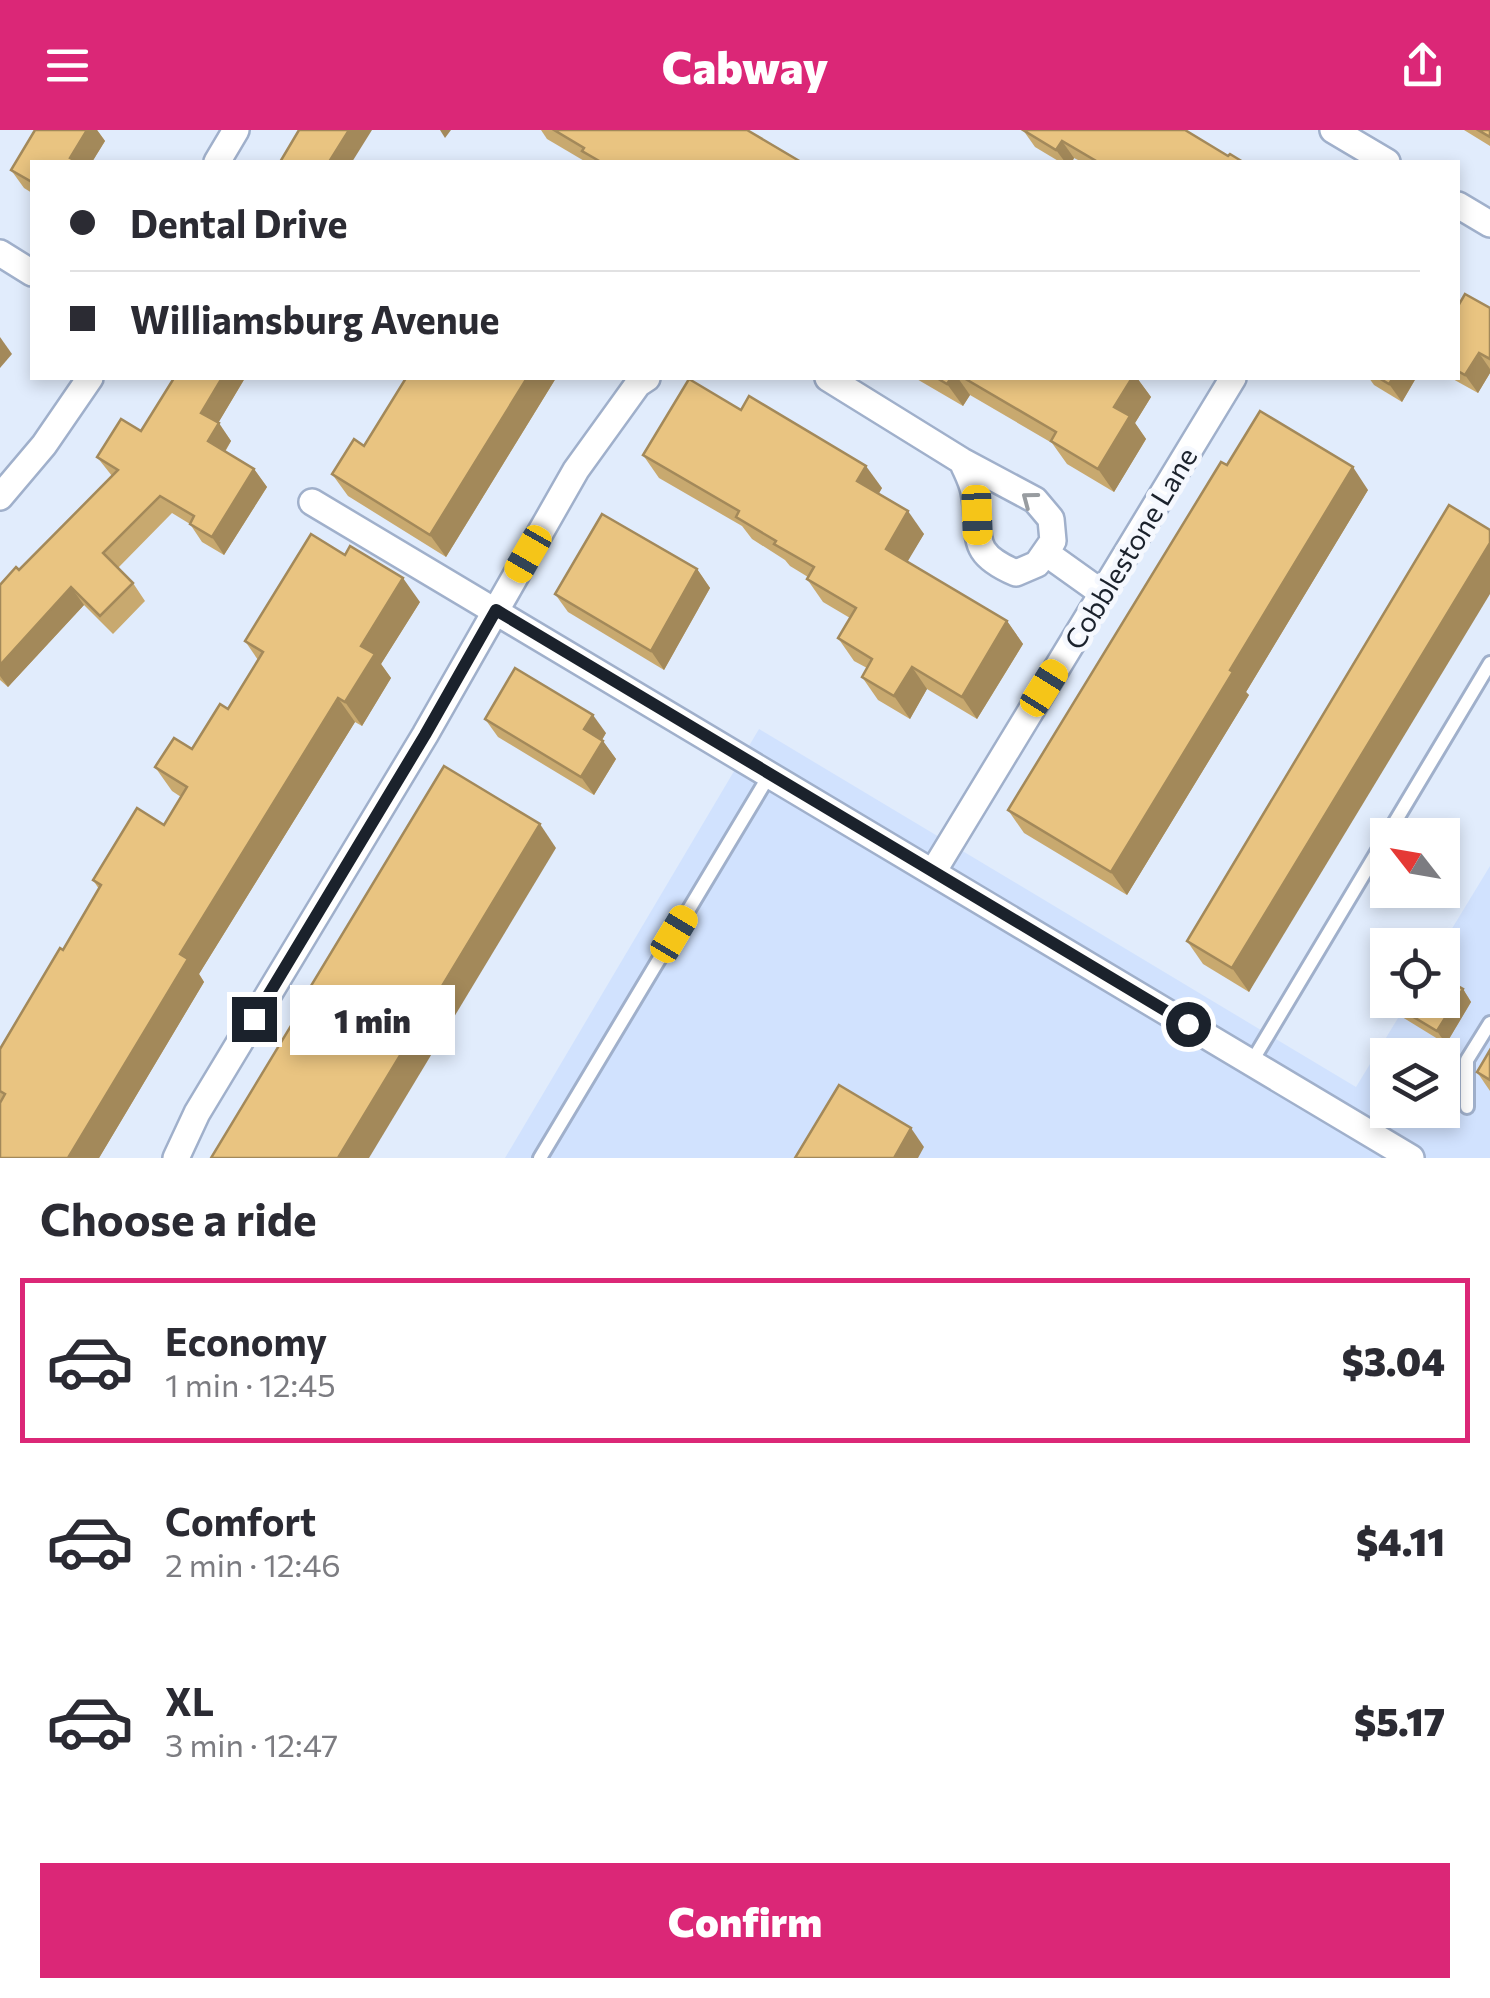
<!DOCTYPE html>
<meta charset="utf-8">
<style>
body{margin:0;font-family:Commissioner,sans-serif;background:#f7f7f7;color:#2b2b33;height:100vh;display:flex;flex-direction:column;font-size:38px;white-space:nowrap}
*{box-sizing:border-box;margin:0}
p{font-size:32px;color:#7c7c81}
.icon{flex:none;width:55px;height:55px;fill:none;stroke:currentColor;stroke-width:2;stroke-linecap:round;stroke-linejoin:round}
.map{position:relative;height:1028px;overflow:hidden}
.panel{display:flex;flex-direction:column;background:#fff;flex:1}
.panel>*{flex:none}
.banner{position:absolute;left:30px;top:30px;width:1430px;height:220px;border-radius:0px;box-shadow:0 5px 15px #0003;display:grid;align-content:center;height:220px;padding:0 40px;background:#fff}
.needle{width:65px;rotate:301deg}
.controls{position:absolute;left:1370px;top:688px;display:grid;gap:20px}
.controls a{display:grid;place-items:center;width:90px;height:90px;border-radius:0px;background:#fff;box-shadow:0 5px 15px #0003;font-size:50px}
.end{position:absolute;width:45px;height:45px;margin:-22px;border:12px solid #1b222c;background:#fff;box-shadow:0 0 0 5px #fff}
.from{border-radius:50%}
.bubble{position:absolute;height:70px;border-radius:0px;background:#fff;box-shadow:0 5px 15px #0003;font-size:32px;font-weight:800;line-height:70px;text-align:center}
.car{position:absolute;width:30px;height:60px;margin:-30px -15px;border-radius:12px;box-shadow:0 0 8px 2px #0007;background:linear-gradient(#f5c518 24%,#345 0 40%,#f5c518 0 76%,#345 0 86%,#f5c518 0)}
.banner b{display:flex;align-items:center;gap:35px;height:95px;font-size:38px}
.banner b+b{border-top:2px solid #e1e1e2}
.banner i{width:25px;height:25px;background:#2b2b33}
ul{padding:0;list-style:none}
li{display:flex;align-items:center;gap:30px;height:165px;margin:0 20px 15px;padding:0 20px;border:5px solid transparent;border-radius:0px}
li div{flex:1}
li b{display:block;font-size:38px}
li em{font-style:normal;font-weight:800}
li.active{border-color:#db2777}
li>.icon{width:90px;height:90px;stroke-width:1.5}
h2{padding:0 40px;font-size:45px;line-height:120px}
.action{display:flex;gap:20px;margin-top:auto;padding:20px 40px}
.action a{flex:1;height:115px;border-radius:0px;background:#db2777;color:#fff;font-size:40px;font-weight:800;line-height:115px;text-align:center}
header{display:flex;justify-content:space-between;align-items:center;height:130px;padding:0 40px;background:#db2777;color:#fff;font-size:45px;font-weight:800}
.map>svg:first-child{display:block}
</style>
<header><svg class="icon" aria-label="menu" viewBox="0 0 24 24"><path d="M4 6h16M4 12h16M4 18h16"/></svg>Cabway<svg class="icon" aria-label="share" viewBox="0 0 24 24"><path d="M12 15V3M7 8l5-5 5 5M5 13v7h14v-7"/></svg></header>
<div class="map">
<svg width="1490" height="1028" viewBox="0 0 1490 1028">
<rect width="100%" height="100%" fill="#e1ecfc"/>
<path fill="#d1e2fe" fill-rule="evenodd" d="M 759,599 L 1356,957 L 1409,870 L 1442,870 L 1442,815 L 1490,736 L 1490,1028 L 505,1028 ZM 1388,925 L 1442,925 L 1442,980 L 1388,980 Z"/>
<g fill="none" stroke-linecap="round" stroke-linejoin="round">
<defs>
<g id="lane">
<path d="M 1251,933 L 1490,533"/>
<path d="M 1467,977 L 1467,930 L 1490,893"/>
<path d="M 540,1028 L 770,644"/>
</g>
<g id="street">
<path d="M 1333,0 L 1387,32"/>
<path d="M 217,32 L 236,0"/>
<path d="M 1458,75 L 1490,94"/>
<path d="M 0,123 L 32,143"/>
<path d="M 828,248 L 962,331 L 1035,370 L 1051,389 L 1053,411 L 1037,434 L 1016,443 C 965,421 983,406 974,362 C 972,351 966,341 962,331"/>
<path d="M 0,367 L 44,315 L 90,248"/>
<path d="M 312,372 L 1411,1028"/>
<path d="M 1046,423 L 1102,463"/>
<path d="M 933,742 L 1233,248"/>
<path d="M 176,1028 L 197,983 L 425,605 L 576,340 L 638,254 L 647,248"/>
</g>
</defs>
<use href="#lane" stroke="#a0b0cb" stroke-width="18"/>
<use href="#street" stroke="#a0b0cb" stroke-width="30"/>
<use href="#lane" stroke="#fff" stroke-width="12"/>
<use href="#street" stroke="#fff" stroke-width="25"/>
</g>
<g fill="#c8a96f">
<path d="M 35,0 L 97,0 L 105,11 L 92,32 L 32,32 L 32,63 L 24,58 L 11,40 Z"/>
<path d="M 541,0 L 747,0 L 801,32 L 586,32 L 547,9 Z"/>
<path d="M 1023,0 L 1228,26 L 1243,32 L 1082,32 L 1074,28 L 1072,32 L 1060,32 L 1035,17 Z"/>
<path d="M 1464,0 L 1490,0 L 1490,16 Z"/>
<path d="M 1458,176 L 1490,178 L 1490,243 L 1478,263 L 1451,248 L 1458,248 Z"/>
<path d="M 174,248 L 245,248 L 218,293 L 231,311 L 225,322 L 254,339 L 267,357 L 224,425 L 202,412 L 190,394 L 172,383 L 118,438 L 133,453 L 145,471 L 113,504 L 84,475 L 8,557 L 0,550 L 0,455 L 19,440 L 112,346 L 97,327 L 141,301 Z"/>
<path d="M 406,248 L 556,248 L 446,427 L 348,366 L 332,344 L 364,316 Z"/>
<path d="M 915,248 L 1137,248 L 1151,267 L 1135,293 L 1146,309 L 1114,362 L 1067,334 L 1052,313 L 970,265 L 963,276 Z"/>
<path d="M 1369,248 L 1416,248 L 1402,272 L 1374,255 Z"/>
<path d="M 741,280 L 882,358 L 878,364 L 924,404 L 907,431 L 1007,491 L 1023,514 L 977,589 L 927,559 L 910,589 L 878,570 L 862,547 L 867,538 L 854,531 L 838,508 L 850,488 L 823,472 L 807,449 L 808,447 L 790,436 L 785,430 L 752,409 L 742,396 L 659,348 L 643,325 Z"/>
<path d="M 1227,335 L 1368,360 L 1246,562 L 1249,565 L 1127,765 L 1024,703 L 1008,680 Z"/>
<path d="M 1490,400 L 1249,862 L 1203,834 L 1187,811 Z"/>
<path d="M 697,439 L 710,458 L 664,540 L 568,482 L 555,464 Z"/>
<path d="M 420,472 L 381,534 L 391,548 L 362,596 L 355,592 L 199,844 L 204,852 L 99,1028 L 0,1028 L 0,919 L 63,820 L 99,759 L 93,750 L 164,695 L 181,667 L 172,661 L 155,637 L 192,619 L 228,579 L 258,530 L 245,511 Z"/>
<path d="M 485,589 L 606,603 L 602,610 L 616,629 L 594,665 L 498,607 Z"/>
<path d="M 1463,859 L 1471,872 L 1446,914 L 1394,882 L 1385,870 Z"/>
<path d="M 1490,920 L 1490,961 L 1477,942 Z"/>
</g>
<g fill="#a3895a">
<path d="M 87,0 L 97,0 L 105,11 L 92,32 L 74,32 L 70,28 Z"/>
<path d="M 349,0 L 372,0 L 352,32 L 329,32 Z"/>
<path d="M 440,0 L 451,0 L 445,8 Z"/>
<path d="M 1062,11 L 1074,28 L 1072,32 L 1065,32 L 1056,20 Z"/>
<path d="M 0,207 L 12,224 L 0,238 Z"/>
<path d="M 1479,223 L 1490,239 L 1490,243 L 1478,263 L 1465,245 Z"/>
<path d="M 222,248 L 245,248 L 214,300 L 201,283 Z"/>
<path d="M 527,248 L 556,248 L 446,427 L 430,405 Z"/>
<path d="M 951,248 L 958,248 L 970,265 L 963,276 L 947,254 Z"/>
<path d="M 1132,248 L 1137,248 L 1151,267 L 1135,293 L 1146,309 L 1114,362 L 1098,339 L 1114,277 Z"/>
<path d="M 1393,248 L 1416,248 L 1402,272 L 1389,254 Z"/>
<path d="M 219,293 L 231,311 L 220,329 L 208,311 Z"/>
<path d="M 866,336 L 882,358 L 873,374 L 857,351 Z"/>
<path d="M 1353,337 L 1368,360 L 1246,562 L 1249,565 L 1127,765 L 1111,742 L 1230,540 Z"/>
<path d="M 254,339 L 267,357 L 224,425 L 212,407 Z"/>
<path d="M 908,381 L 924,404 L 902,441 L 886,419 Z"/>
<path d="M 1490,413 L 1490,464 L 1249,862 L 1232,838 Z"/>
<path d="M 697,439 L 710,458 L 664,540 L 651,521 Z"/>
<path d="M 403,448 L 420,472 L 381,534 L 391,548 L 362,596 L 345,572 L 361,516 Z"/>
<path d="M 71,457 L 84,475 L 8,557 L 0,546 L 0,535 Z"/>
<path d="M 1007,491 L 1023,514 L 977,589 L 962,567 Z"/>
<path d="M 912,537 L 927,559 L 910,589 L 894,566 Z"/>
<path d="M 338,568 L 355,592 L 199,844 L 204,852 L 99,1028 L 68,1028 L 180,824 Z"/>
<path d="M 593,585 L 606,603 L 597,618 L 584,599 Z"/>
<path d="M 603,611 L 616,629 L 594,665 L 581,647 Z"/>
<path d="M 540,694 L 556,718 L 369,1028 L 338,1028 Z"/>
<path d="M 1463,859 L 1471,872 L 1446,914 L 1437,901 Z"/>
<path d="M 911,998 L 924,1017 L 918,1028 L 894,1028 Z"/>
</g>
<g fill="#e9c481" stroke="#a3895a" stroke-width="2.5">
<path d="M 35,0 L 87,0 L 70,28 L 78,32 L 32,32 L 32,52 L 11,40 Z"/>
<path d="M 299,0 L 349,0 L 329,32 L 280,32 Z"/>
<path d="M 554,0 L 747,0 L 801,32 L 601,32 L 582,21 L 584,18 Z"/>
<path d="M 1023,0 L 1185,0 L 1228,26 L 1230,24 L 1243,32 L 1098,32 L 1062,11 L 1056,20 Z"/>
<path d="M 1478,0 L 1490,0 L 1490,7 Z"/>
<path d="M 1465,164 L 1490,178 L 1490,229 L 1479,223 L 1465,245 L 1458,241 L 1458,176 Z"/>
<path d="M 174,248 L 222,248 L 201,283 L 219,293 L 208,311 L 254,339 L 212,407 L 190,394 L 194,386 L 160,366 L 103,423 L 133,453 L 100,486 L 71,457 L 0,535 L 0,455 L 16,437 L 19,440 L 118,340 L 97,327 L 121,289 L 141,301 Z"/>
<path d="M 406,248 L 527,248 L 430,405 L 332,344 L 354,309 L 364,316 Z"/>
<path d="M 937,248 L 951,248 L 947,254 Z"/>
<path d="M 964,248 L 1132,248 L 1114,277 L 1130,286 L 1098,339 L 1051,311 L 1056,302 Z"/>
<path d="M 1379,248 L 1393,248 L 1389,254 Z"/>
<path d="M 689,249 L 741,280 L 749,266 L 866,336 L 857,351 L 908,381 L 886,419 L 1007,491 L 962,567 L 912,537 L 894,566 L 862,547 L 872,529 L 838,508 L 856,478 L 807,449 L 814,437 L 774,414 L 776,411 L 736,387 L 739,381 L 643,325 Z"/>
<path d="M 1260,281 L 1353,337 L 1230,540 L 1233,542 L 1111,742 L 1008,680 L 1221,332 L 1227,335 Z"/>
<path d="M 1449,375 L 1490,400 L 1490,413 L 1232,838 L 1187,811 Z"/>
<path d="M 602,384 L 697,439 L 651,521 L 555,464 Z"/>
<path d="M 311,404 L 345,425 L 350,416 L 403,448 L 361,516 L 375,524 L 345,572 L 338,568 L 180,824 L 188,829 L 68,1028 L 0,1028 L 0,973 L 5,964 L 0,961 L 0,919 L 60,818 L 63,820 L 101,755 L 93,750 L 137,678 L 164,695 L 187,657 L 155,637 L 174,608 L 192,619 L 220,574 L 228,579 L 263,522 L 245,511 Z"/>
<path d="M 515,538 L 593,585 L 584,599 L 603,611 L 581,647 L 485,589 Z"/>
<path d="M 444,636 L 540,694 L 338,1028 L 211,1028 L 309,866 L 306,864 Z"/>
<path d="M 1442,847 L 1463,859 L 1437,901 L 1385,870 L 1388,865 L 1388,870 L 1442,870 Z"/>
<path d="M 1490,920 L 1490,950 L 1477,942 Z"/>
<path d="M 839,955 L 911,998 L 894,1028 L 795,1028 Z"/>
</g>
<defs><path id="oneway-chevron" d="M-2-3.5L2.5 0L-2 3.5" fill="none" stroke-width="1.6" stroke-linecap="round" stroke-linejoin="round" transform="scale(2.5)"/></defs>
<use stroke="#989ca0" href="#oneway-chevron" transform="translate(1029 369) rotate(-143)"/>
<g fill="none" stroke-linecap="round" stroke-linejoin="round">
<path stroke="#1b222c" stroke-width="12" d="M 254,889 L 425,605 L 496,480 L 1188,894"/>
</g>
<g text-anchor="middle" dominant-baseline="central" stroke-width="10" stroke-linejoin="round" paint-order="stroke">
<g font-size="28" fill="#1b222c" stroke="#f5f8fe">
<text transform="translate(1130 418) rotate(-59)">Cobblestone Lane</text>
</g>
</g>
</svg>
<div class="controls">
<a><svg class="needle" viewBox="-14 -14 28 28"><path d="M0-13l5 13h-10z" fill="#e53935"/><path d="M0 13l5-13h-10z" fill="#7c7c81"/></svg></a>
<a><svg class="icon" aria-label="locate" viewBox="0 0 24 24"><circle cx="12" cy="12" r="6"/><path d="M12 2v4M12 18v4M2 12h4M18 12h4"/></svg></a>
<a><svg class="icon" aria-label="layers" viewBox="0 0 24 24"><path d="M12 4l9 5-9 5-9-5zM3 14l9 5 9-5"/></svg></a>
</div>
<i class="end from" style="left:1188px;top:894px"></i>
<i class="end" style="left:254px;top:889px"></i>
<div class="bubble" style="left:290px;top:855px;width:165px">1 min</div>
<i class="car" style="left:977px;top:385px;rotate:178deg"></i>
<i class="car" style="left:528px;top:424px;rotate:210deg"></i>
<i class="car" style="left:1044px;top:558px;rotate:32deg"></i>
<i class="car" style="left:674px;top:804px;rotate:31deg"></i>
<div class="banner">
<b><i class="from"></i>Dental Drive</b>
<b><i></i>Williamsburg Avenue</b>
</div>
</div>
<section class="panel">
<h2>Choose a ride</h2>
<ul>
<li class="active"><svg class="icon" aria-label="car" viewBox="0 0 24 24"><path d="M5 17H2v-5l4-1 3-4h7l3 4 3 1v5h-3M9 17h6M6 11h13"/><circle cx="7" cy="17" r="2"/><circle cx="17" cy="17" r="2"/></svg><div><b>Economy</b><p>1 min · 12:45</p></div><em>$3.04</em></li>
<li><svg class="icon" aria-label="car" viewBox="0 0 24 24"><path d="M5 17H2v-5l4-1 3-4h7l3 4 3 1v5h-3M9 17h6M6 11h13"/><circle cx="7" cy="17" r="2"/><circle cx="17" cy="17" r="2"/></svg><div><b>Comfort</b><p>2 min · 12:46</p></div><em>$4.11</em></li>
<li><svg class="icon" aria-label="car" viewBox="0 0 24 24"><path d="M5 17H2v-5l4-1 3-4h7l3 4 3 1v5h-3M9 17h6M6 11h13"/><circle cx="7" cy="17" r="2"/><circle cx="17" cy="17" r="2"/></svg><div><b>XL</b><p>3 min · 12:47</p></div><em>$5.17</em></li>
</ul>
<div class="action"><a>Confirm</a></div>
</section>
